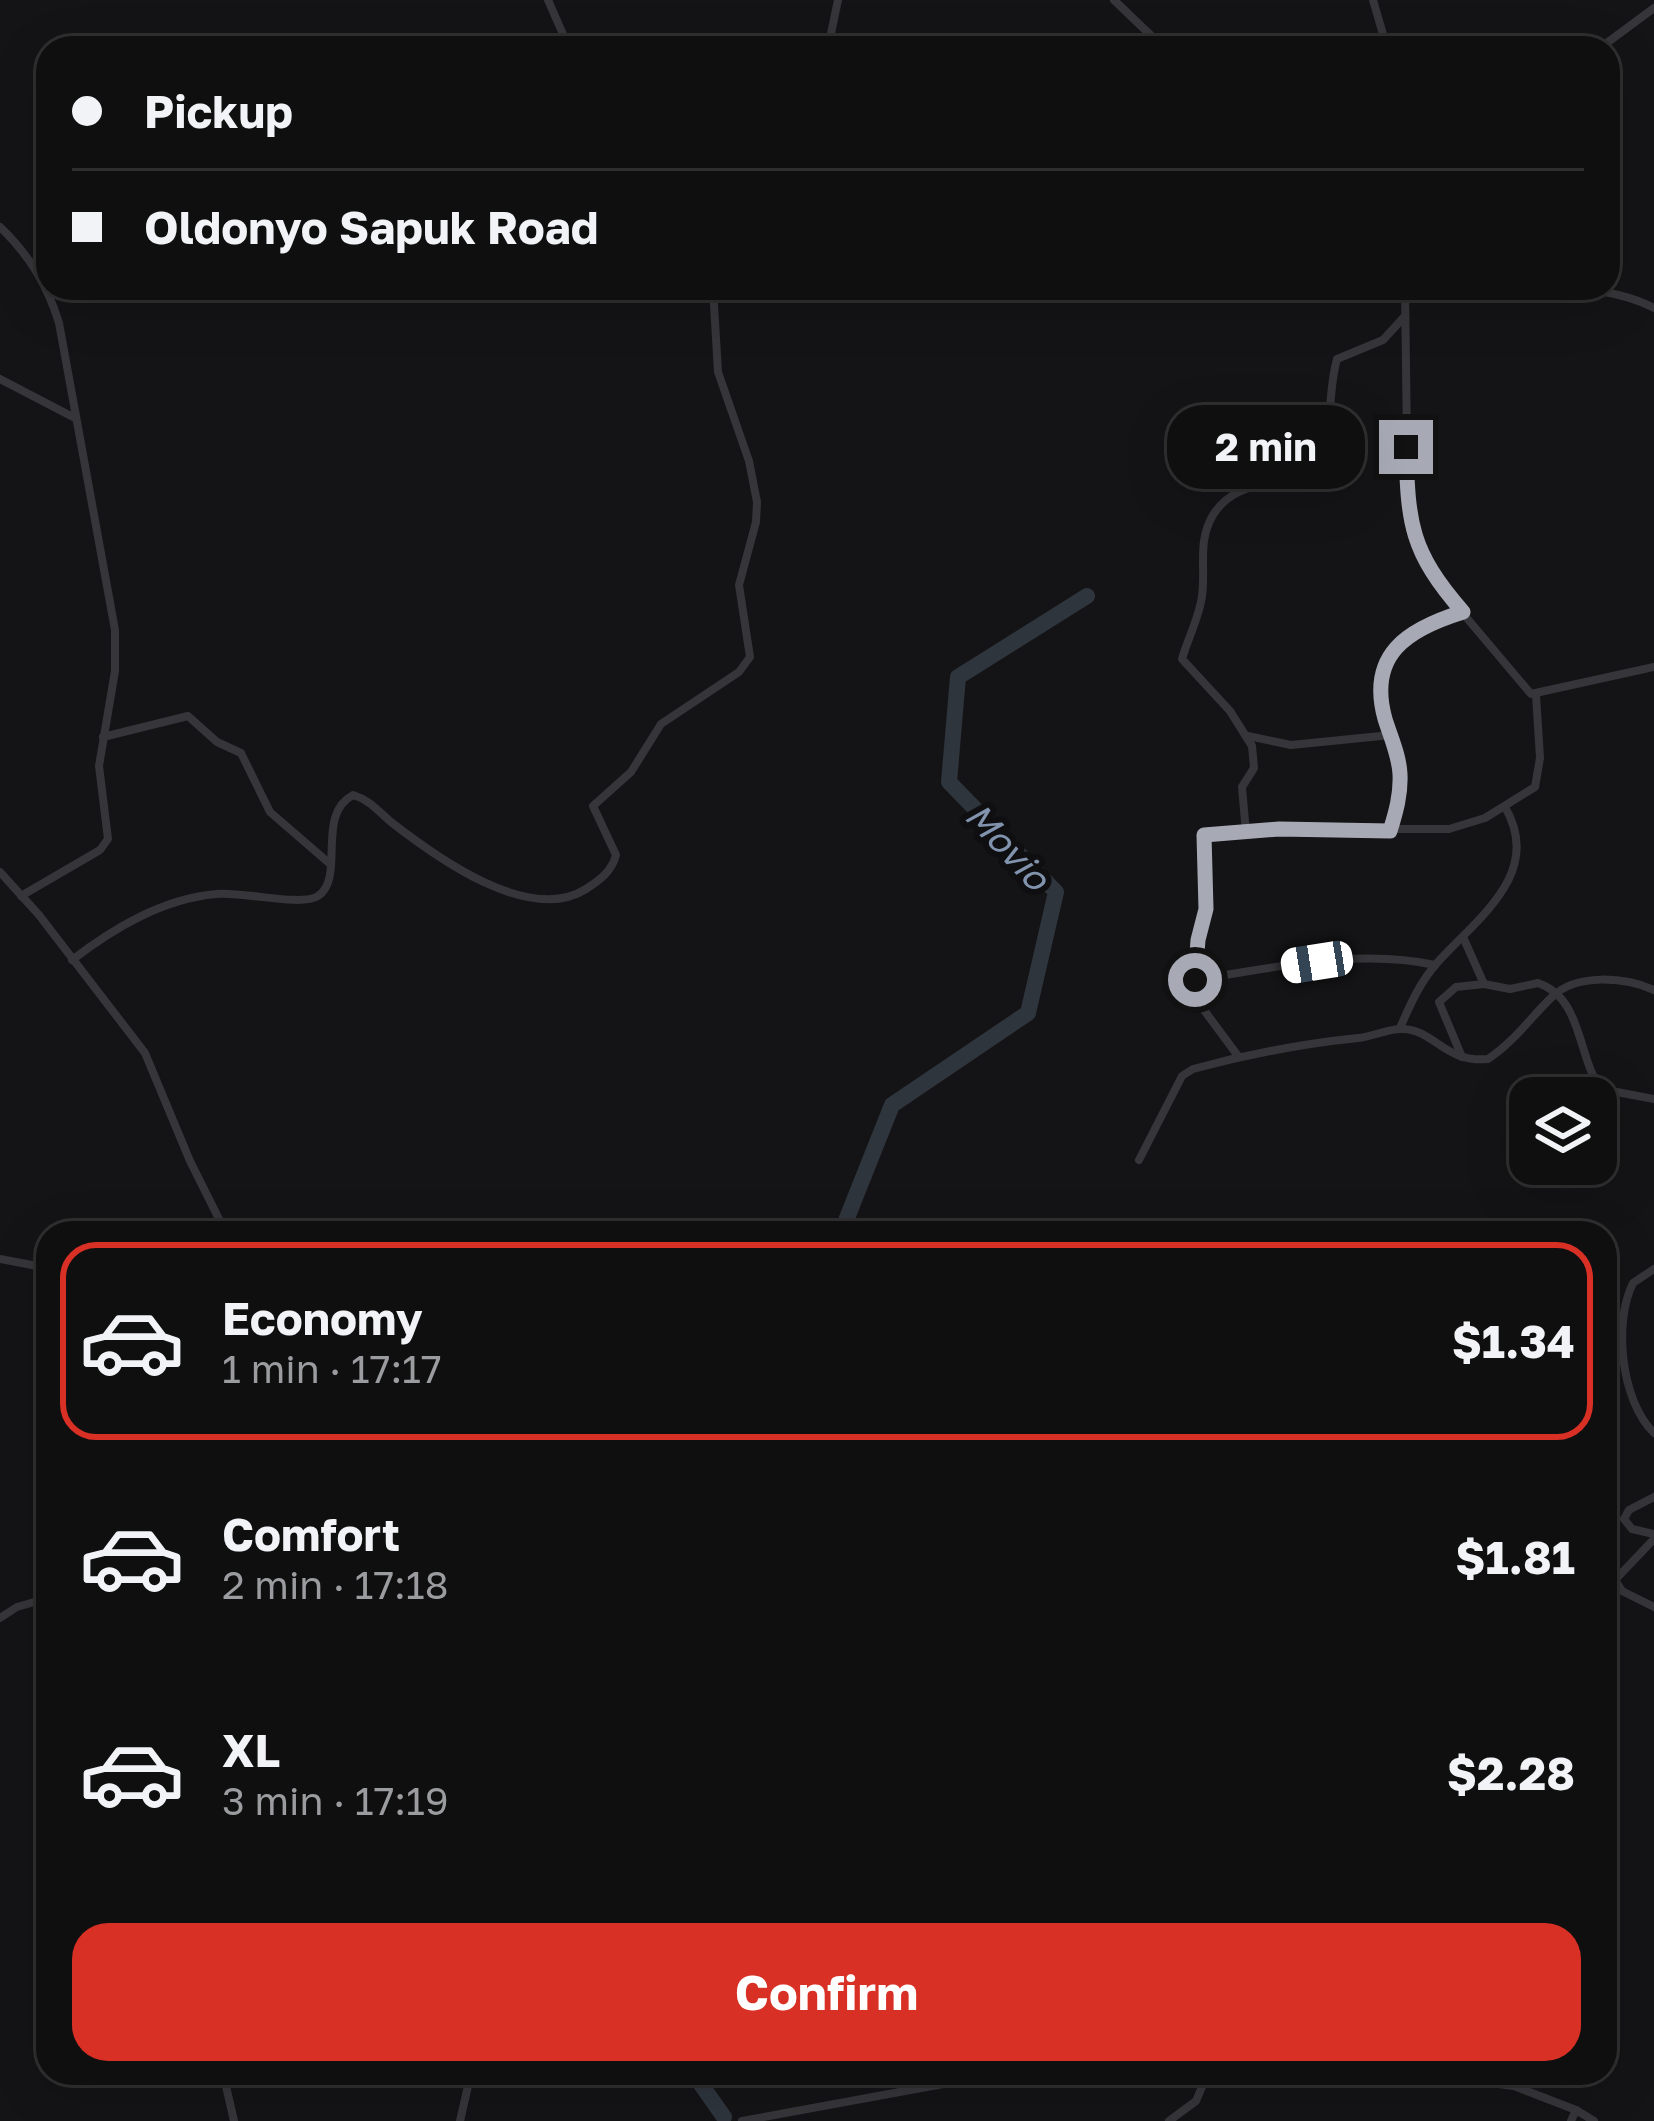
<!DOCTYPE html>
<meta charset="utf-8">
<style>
body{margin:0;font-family:"Golos Text",sans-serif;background:#181819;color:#f1f3f6;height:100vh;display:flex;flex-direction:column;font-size:45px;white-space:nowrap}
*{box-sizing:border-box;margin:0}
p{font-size:39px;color:#9b9c9f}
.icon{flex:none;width:66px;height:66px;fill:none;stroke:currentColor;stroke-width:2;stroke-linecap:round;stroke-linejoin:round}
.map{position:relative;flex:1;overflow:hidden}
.drawer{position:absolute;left:36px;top:1221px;width:1581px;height:864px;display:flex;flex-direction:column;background:#0f0f10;border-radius:36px;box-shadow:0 12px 48px #0002,0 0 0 3px #2f2f30}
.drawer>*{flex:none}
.banner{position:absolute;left:36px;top:36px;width:1584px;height:264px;border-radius:36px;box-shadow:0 12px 48px #0002,0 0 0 3px #2f2f30;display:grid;align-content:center;height:264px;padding:0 36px;background:#0f0f10}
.tools{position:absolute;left:1509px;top:1077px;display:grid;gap:24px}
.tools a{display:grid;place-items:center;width:108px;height:108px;border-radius:24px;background:#0f0f10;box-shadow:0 12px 48px #0002,0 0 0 3px #2f2f30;font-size:60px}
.end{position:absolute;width:54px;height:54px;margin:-27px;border:15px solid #a7aab5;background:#111;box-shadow:0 0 0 6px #111}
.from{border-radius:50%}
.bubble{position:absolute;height:84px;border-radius:36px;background:#0f0f10;box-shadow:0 12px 48px #0002,0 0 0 3px #2f2f30;font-size:39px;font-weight:700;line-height:84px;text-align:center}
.car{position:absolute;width:36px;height:72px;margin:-36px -18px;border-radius:15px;box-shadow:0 0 9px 3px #0007;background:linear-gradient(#fff 24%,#345 0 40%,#fff 0 76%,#345 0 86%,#fff 0)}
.banner b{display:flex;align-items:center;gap:42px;height:114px;font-size:45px}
.banner b+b{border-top:3px solid #2f2f30}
.banner i{width:30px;height:30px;background:#f1f3f6}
ul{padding:21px 0 0;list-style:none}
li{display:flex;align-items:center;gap:36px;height:198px;margin:0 24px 18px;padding:0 12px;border:6px solid transparent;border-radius:36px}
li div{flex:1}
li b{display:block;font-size:45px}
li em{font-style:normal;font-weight:700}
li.active{border-color:#d93025}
li>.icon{width:108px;height:108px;stroke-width:1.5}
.primary-button{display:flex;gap:24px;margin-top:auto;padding:24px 36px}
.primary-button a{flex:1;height:138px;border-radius:36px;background:#d93025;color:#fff;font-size:48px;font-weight:700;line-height:138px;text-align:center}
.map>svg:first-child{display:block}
</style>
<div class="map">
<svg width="1654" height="2121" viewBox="0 0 1654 2121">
<rect width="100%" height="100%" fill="#141416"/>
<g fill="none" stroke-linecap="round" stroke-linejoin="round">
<g stroke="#2f353d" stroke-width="16">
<path d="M 841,1233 L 892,1105 L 1028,1013 L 1056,892 L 949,782 L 958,677 L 1087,596"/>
<path d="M 693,2073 L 724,2117"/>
</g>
<g stroke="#36363a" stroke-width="8">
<path d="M 548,0 L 569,48"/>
<path d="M 1114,0 L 1164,48"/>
<path d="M 1373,0 L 1387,48"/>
<path d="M 828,48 L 838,0"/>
<path d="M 1600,48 L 1654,8"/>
<path d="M 0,227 C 29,255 47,284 59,323 L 115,630 L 115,671 L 99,766 L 108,839 L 100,850 L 21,896"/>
<path d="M 1405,288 L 1408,520 L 1444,591 L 1531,694 L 1654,667"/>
<path d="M 1411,288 C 1490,297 1584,272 1654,308"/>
<path d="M 0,379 L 73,417"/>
<path d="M 1391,735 C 1361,663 1397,631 1463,612"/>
<path d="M 1248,736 L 1291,745 L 1391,735 L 1400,771 L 1391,830"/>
<path d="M 103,737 L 188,716 L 217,742 L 241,753 L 270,812 L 329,863"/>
<path d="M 1246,833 L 1242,787 L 1254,768 L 1252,746 L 1230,711 L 1182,659 C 1188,638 1199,618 1202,596 C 1206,567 1197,542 1213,515 C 1238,474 1293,489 1310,465 C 1337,427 1326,397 1337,359 L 1383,340 L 1405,316"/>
<path d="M 0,872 L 39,915 L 145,1053 L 190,1161 L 226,1233"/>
<path d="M 1463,937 L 1484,984 L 1510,989 L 1538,983 C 1583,998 1577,1057 1601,1089 L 1654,1099"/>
<path d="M 72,960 C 114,928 162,899 216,894 C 241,891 301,907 318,896 C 346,877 315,815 353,795 C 370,800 378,811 391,822 C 436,857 529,925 586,889 C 600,880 612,871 616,855 L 593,806 L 631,772 L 661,724 L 739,672 L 750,657 L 739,585 L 756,522 L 757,502 L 749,461 L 718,372 L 713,288"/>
<path d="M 1195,980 C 1272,968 1358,948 1435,965"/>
<path d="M 1400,1028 C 1410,1005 1420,982 1437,963 C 1477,918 1544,874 1505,807"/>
<path d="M 1238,1056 L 1201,1006 L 1194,977 L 1206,909 L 1204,835 L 1279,829 L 1449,829 L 1485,818 L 1535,787 L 1540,758 L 1536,695"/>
<path d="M 1462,1057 L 1439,1002 L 1456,987 L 1484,984"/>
<path d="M 1139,1160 L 1182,1076 L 1193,1069 C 1248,1054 1300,1044 1358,1038 C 1373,1037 1388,1028 1403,1029 C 1435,1030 1444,1063 1488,1059 C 1514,1042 1530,1018 1552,997 C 1576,973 1625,977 1654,990"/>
<path d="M 0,1259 L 48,1268"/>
<path d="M 1654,1269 L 1633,1283 C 1613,1323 1621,1401 1654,1433"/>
<path d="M 1654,1497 L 1629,1510 L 1624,1519 L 1632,1529 L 1654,1534"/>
<path d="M 1654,1539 L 1615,1580 L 1622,1591 L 1654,1607"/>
<path d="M 0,1618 L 17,1607 L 48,1598"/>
<path d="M 223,2073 L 234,2121"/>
<path d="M 460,2121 L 471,2073"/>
<path d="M 742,2121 L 954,2082 L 985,2080 L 1041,2084 L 1141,2074 L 1475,2081 L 1514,2086 L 1576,2110 L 1594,2121"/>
<path d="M 1169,2121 L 1196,2101 L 1208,2073"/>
<path d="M 1571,2121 L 1576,2110"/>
</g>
</g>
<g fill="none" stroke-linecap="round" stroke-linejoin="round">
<path stroke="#a7aab5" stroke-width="15" d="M 1195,980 L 1198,940 L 1206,909 L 1204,835 L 1279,829 L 1390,831 C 1396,812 1401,794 1400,774 C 1399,755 1391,738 1385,719 C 1367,654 1408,629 1463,612 C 1410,551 1408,524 1406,447"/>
</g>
<g text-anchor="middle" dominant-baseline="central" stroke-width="12" stroke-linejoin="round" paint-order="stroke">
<g font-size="36" font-style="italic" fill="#8193ad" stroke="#0f0f11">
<text transform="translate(1008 846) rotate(47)">Movio</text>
</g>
</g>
</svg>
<div class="tools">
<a><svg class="icon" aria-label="layers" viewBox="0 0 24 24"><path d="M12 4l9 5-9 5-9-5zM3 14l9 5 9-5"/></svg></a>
</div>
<i class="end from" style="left:1195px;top:980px"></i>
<i class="end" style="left:1406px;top:447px"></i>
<div class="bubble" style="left:1167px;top:405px;width:198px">2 min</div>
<i class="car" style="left:1317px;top:962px;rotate:261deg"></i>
<div class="banner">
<b><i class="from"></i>Pickup</b>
<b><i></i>Oldonyo Sapuk Road</b>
</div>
<section class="drawer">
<ul>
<li class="active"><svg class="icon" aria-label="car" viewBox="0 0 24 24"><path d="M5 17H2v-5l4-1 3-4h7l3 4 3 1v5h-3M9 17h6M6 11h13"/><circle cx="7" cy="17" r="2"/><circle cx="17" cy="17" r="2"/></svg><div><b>Economy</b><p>1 min · 17:17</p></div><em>$1.34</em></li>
<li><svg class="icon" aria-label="car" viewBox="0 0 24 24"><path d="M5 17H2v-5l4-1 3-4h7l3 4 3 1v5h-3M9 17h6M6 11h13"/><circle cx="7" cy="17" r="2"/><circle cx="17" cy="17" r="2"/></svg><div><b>Comfort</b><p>2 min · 17:18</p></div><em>$1.81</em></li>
<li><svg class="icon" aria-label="car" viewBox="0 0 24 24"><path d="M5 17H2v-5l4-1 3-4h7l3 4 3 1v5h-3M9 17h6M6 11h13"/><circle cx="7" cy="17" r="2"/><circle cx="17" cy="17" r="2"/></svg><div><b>XL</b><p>3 min · 17:19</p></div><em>$2.28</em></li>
</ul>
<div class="primary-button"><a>Confirm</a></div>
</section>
</div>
